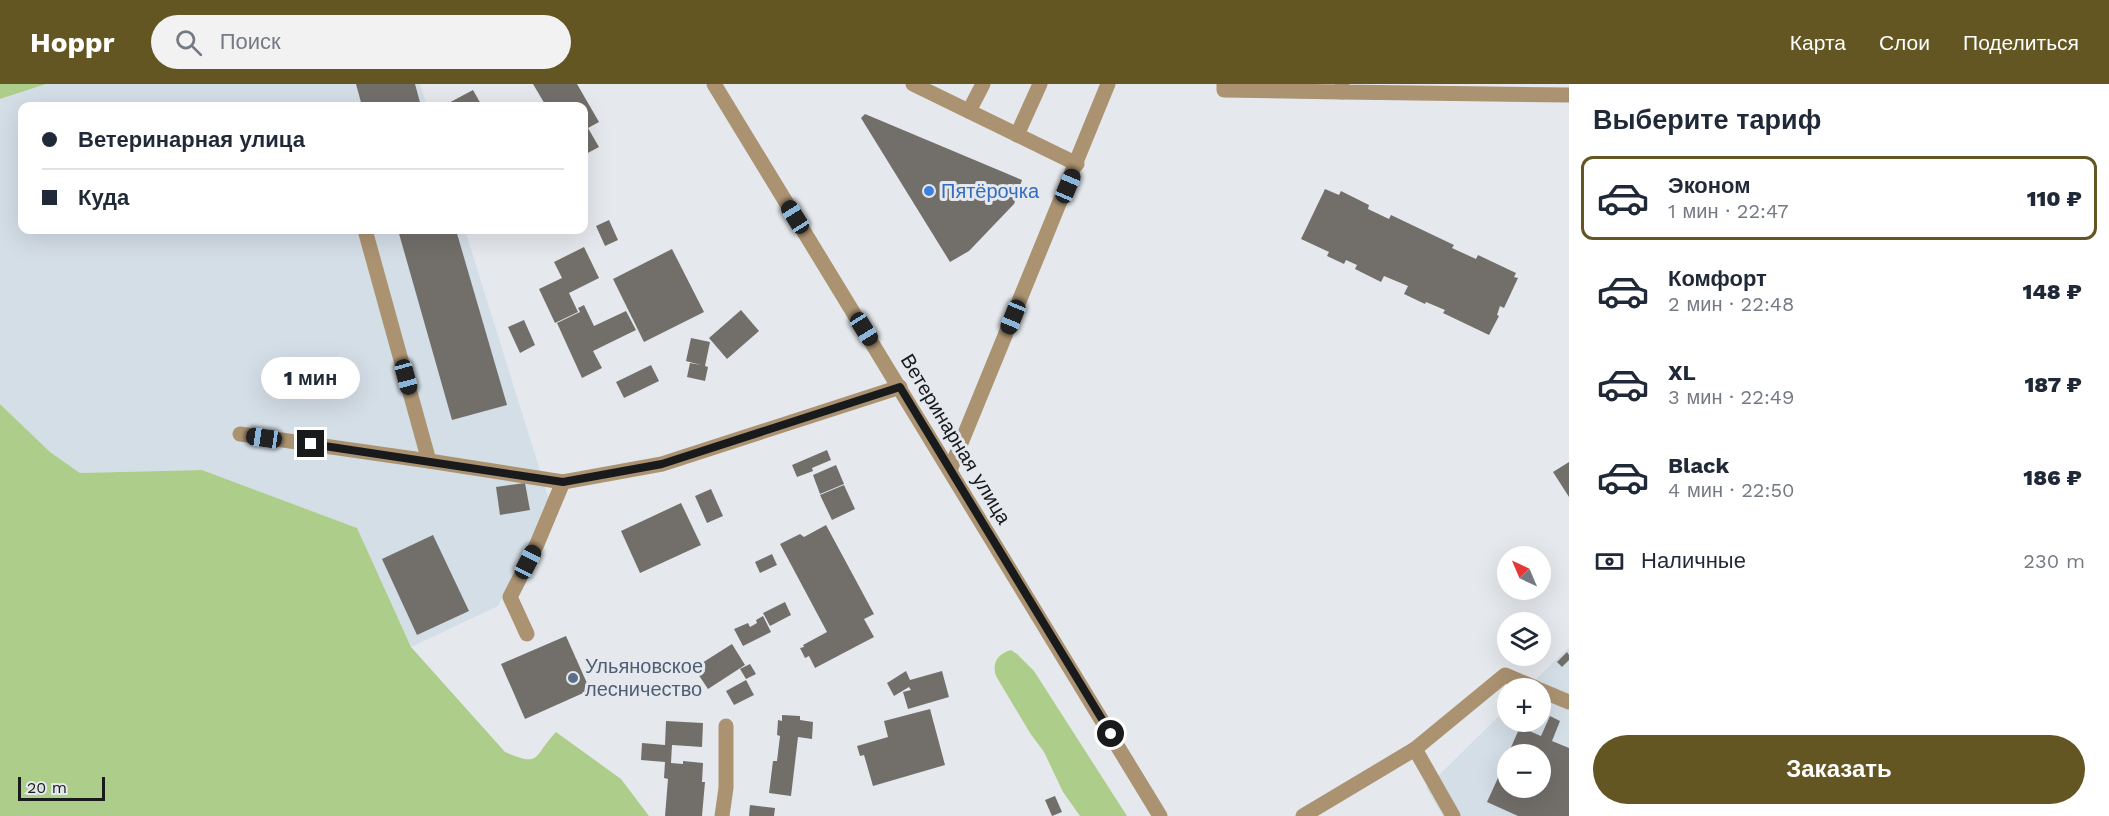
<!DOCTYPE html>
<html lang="ru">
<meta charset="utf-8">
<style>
body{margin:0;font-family:"Work Sans",sans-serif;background:#f2f2f3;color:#1f2937;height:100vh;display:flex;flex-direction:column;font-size:22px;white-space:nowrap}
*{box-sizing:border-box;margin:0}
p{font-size:20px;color:#747a83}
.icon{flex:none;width:33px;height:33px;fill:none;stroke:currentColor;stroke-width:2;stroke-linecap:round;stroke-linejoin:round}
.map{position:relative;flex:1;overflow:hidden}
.sheet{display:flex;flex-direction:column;background:#fff;width:540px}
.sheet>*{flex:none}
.hud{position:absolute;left:18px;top:18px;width:570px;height:132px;border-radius:12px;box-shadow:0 6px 24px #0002;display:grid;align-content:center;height:132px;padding:0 24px;background:#fff}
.needle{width:39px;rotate:316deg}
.buttons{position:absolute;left:1497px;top:462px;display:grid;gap:12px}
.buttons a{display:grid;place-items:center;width:54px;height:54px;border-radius:50%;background:#fff;box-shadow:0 6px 24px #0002;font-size:30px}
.scale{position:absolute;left:18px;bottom:15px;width:87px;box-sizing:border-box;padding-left:6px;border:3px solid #191a1b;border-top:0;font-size:16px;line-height:21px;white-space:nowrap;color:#191a1b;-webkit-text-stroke:4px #e5e9ed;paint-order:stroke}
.end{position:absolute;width:27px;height:27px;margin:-14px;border:8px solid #191a1b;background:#fff;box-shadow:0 0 0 3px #fff}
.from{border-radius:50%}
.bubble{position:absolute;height:42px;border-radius:21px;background:#fff;box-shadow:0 6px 24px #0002;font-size:20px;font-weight:800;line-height:42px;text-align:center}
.car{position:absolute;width:18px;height:36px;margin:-18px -9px;border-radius:8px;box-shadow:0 0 4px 2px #0007;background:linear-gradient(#222 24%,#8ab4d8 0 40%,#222 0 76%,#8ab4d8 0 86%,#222 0)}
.hud b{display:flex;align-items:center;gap:21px;height:57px;font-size:22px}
.hud b+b{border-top:2px solid #e0e1e3}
.hud i{width:15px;height:15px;background:#1f2937}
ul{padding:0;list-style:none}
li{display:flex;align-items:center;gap:18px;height:84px;margin:0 12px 9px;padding:0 12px;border:3px solid transparent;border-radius:12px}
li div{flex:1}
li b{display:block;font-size:22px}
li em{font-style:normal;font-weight:800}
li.active{border-color:#635622}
li>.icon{width:54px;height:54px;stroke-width:1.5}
h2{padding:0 24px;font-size:27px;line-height:72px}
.pay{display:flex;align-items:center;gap:15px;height:66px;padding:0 24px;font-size:22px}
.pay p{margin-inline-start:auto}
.primary-button{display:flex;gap:12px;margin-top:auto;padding:12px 24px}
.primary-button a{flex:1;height:69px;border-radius:36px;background:#635622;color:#fff;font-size:24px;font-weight:800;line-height:69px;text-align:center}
header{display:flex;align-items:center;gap:36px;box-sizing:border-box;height:84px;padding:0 30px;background:#635622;color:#fff}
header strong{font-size:28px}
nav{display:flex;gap:33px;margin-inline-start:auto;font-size:21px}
.search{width:420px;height:54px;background:#f2f2f3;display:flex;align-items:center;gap:15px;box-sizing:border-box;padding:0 21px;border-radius:33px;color:#747a83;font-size:22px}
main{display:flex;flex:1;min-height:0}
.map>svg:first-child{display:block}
</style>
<header>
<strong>Hoppr</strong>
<div class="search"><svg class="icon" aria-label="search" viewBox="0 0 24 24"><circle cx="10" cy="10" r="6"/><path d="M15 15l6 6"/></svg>Поиск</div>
<nav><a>Карта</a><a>Слои</a><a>Поделиться</a></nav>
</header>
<main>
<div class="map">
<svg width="1569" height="732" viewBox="0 0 1569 732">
<rect width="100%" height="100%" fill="#e5e9ed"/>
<g fill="#d4dee7" fill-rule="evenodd">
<path d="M 46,0 L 420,0 L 427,22 L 22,22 L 22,146 L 465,146 L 551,422 L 498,522 L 411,563 L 356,444 L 202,386 L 80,389 L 50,368 L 0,320 L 0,15 Z"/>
<path d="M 1569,563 L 1569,732 L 1443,732 L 1426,704 L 1507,624 L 1508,638 L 1540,638 L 1540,604 L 1527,604 ZM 1508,670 L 1540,670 L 1540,704 L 1508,704 Z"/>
</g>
<g fill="#adcd8a">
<path d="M 0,0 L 46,0 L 0,15 Z"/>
<path d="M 0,320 L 50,368 L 80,389 L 202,386 L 357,444 L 411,563 L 505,668 C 542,684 533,672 556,648 L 621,695 L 649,732 L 0,732 Z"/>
<path d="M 1011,566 L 1017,570 L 1034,587 L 1127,732 L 1080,732 L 1063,708 L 1044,668 L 1030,649 L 996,592 C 992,579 997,570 1011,566 Z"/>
</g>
<g fill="#726f6b">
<path d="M 356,0 L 415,0 L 421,22 L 362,22 Z"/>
<path d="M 533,0 L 577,0 L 599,38 L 588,44 L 599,63 L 584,71 L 584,22 L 546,22 Z"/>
<path d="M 473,6 L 482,22 L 443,22 Z"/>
<path d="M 865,30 L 1022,96 L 1014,120 L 969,167 L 950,178 L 861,34 Z"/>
<path d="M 1325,105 L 1339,111 L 1341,107 L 1369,121 L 1368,125 L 1389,135 L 1391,131 L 1454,161 L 1452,164 L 1476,175 L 1478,171 L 1516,189 L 1514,193 L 1518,194 L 1504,224 L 1500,222 L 1497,231 L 1499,232 L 1489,251 L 1443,229 L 1445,226 L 1426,218 L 1425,220 L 1404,210 L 1408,202 L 1384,192 L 1381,198 L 1355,185 L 1357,181 L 1346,176 L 1344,180 L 1327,172 L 1329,168 L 1301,155 Z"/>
<path d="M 609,136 L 618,156 L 605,162 L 596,142 Z"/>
<path d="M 398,146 L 456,146 L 507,321 L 452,336 Z"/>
<path d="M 584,163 L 599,194 L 569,209 L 578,228 L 555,239 L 539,205 L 562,194 L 554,178 Z"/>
<path d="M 672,165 L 704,228 L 644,258 L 613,195 Z"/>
<path d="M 584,221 L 594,242 L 626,227 L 636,246 L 593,267 L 602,284 L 582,294 L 557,239 L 580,228 L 578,224 Z"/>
<path d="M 741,226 L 759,247 L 727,275 L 709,254 Z"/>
<path d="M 524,236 L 535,261 L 520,269 L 508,243 Z"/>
<path d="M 691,254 L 710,258 L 705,282 L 708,283 L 705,297 L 687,293 L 690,279 L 701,281 L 686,277 Z"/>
<path d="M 651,281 L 659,297 L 624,314 L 616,298 Z"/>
<path d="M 827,366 L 831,376 L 812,384 L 813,387 L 797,393 L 792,381 Z"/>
<path d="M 1569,378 L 1569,413 L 1553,388 Z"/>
<path d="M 836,381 L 844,400 L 820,410 L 813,391 Z"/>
<path d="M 525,399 L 530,426 L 500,431 L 496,403 Z"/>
<path d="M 844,401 L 855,425 L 832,436 L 820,411 Z"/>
<path d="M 711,405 L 723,432 L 707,439 L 695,412 Z"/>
<path d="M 681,419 L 701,461 L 640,489 L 621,447 Z"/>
<path d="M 826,441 L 874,530 L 864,535 L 874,553 L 815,584 L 809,572 L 805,574 L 800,564 L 804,563 L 803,561 L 827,548 L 780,460 L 800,450 L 804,453 Z"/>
<path d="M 433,451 L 469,527 L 417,551 L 382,475 Z"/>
<path d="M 772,470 L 777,481 L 760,489 L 755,478 Z"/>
<path d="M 785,518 L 791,531 L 770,542 L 763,529 Z"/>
<path d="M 763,532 L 771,548 L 743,562 L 734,545 L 748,539 L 750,543 L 757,539 L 756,536 Z"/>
<path d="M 566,552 L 590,606 L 525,635 L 501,580 Z"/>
<path d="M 732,560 L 745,581 L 708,605 L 694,584 Z"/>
<path d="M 1567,568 L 1569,571 L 1569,576 L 1562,583 L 1557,578 Z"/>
<path d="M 750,580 L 756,590 L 746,595 L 740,585 Z"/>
<path d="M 906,587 L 910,596 L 942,587 L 949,613 L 908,625 L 903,608 L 911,606 L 909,603 L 894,612 L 887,599 Z"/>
<path d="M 746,596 L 754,611 L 734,621 L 726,607 Z"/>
<path d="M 930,625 L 945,681 L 873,702 L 864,671 L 860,672 L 857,662 L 888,653 L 884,637 Z"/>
<path d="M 782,631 L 800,632 L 800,636 L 813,638 L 812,655 L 798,653 L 791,712 L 769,709 L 773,677 L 777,677 L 780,652 L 777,651 L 778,636 L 782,637 Z"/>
<path d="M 1550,632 L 1560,637 L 1552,657 L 1569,664 L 1569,732 L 1518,732 L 1487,718 L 1508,672 L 1508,704 L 1540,704 L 1540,670 L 1508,670 L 1520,643 L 1541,652 Z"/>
<path d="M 666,637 L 703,639 L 702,663 L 672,661 L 671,679 L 683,680 L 683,677 L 703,679 L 702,698 L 705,698 L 702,732 L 665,732 L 668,695 L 664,694 L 665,678 L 641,676 L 642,659 L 665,661 Z"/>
<path d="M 1055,712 L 1062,728 L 1052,732 L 1045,716 Z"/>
<path d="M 750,721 L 775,724 L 774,732 L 749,732 Z"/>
</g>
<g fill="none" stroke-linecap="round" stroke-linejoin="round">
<g stroke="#ab9271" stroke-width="15">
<path d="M 714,0 L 1160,732"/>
<path d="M 913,0 L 1077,80"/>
<path d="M 1224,0 L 1224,6 L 1342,8"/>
<path d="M 1342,0 L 1342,8 L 1569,11"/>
<path d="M 969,27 L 983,0"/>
<path d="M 1017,51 L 1040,0"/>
<path d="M 365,146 L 429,377 L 563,398 L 662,380 L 900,303"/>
<path d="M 240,350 L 429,377"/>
<path d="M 950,386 L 1108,0"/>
<path d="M 527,550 L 510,513 L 537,460 L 563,398"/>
<path d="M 1540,606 L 1569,618"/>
<path d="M 1415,665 L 1453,732"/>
<path d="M 722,732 L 726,704 L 726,642"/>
<path d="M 1303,732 L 1415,665 L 1505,591 L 1536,604"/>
</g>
</g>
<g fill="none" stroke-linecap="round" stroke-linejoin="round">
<path stroke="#191a1b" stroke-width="8" d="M 311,360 L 563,398 L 662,380 L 900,303 L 1111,650"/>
</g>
<circle fill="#3f7fe0" stroke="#e5e9ed" stroke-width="2" cx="929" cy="107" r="6"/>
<circle fill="#5c6f8a" stroke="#e5e9ed" stroke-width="2" cx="573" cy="594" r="6"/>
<g text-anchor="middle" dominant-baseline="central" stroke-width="6" stroke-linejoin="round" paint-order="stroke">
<g font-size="20" fill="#366cbe" stroke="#e5e9ed" text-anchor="start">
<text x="941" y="107">Пятёрочка</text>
</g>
<g font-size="20" fill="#191a1b" stroke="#e5e9ed">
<text transform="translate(956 355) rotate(59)">Ветеринарная улица</text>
</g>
<g font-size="20" fill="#4e5e75" stroke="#e5e9ed" text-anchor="start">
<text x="585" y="582">Ульяновское<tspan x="585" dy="23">лесничество</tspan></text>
</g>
</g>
</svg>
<div class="buttons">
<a><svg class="needle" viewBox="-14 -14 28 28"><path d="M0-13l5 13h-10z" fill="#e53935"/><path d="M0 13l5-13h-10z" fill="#747a83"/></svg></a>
<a><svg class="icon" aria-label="layers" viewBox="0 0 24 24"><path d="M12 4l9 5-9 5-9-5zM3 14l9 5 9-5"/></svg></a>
<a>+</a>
<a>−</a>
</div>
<div class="scale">20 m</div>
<i class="end from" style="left:1111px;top:650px"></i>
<i class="end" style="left:311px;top:360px"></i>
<div class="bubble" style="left:261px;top:273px;width:99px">1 мин</div>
<i class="car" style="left:1068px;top:102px;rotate:23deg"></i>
<i class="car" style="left:795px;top:133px;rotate:328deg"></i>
<i class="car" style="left:1013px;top:233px;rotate:202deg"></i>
<i class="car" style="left:864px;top:245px;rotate:148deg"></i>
<i class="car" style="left:406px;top:293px;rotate:165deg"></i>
<i class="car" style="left:264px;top:354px;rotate:278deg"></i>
<i class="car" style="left:528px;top:478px;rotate:27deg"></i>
<div class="hud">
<b><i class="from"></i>Ветеринарная улица</b>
<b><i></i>Куда</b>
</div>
</div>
<section class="sheet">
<h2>Выберите тариф</h2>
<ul>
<li class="active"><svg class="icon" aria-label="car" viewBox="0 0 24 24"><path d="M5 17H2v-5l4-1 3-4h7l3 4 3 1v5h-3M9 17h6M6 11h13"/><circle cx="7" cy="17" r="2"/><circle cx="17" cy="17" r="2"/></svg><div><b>Эконом</b><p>1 мин · 22:47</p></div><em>110 ₽</em></li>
<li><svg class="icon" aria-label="car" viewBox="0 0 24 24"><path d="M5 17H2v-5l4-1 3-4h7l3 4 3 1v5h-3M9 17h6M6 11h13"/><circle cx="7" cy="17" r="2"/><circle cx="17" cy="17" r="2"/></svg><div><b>Комфорт</b><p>2 мин · 22:48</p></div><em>148 ₽</em></li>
<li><svg class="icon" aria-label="car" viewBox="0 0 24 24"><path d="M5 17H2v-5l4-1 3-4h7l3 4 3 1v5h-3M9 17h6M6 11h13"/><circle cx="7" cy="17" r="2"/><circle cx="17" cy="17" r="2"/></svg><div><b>XL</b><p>3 мин · 22:49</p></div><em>187 ₽</em></li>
<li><svg class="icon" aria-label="car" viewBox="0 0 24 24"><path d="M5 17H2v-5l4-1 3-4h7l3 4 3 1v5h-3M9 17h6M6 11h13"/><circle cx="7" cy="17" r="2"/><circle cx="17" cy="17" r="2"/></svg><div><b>Black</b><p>4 мин · 22:50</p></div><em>186 ₽</em></li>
</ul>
<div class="pay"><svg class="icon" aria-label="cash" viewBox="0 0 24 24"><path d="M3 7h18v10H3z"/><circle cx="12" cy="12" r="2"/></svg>Наличные<p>230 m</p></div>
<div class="primary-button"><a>Заказать</a></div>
</section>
</main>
